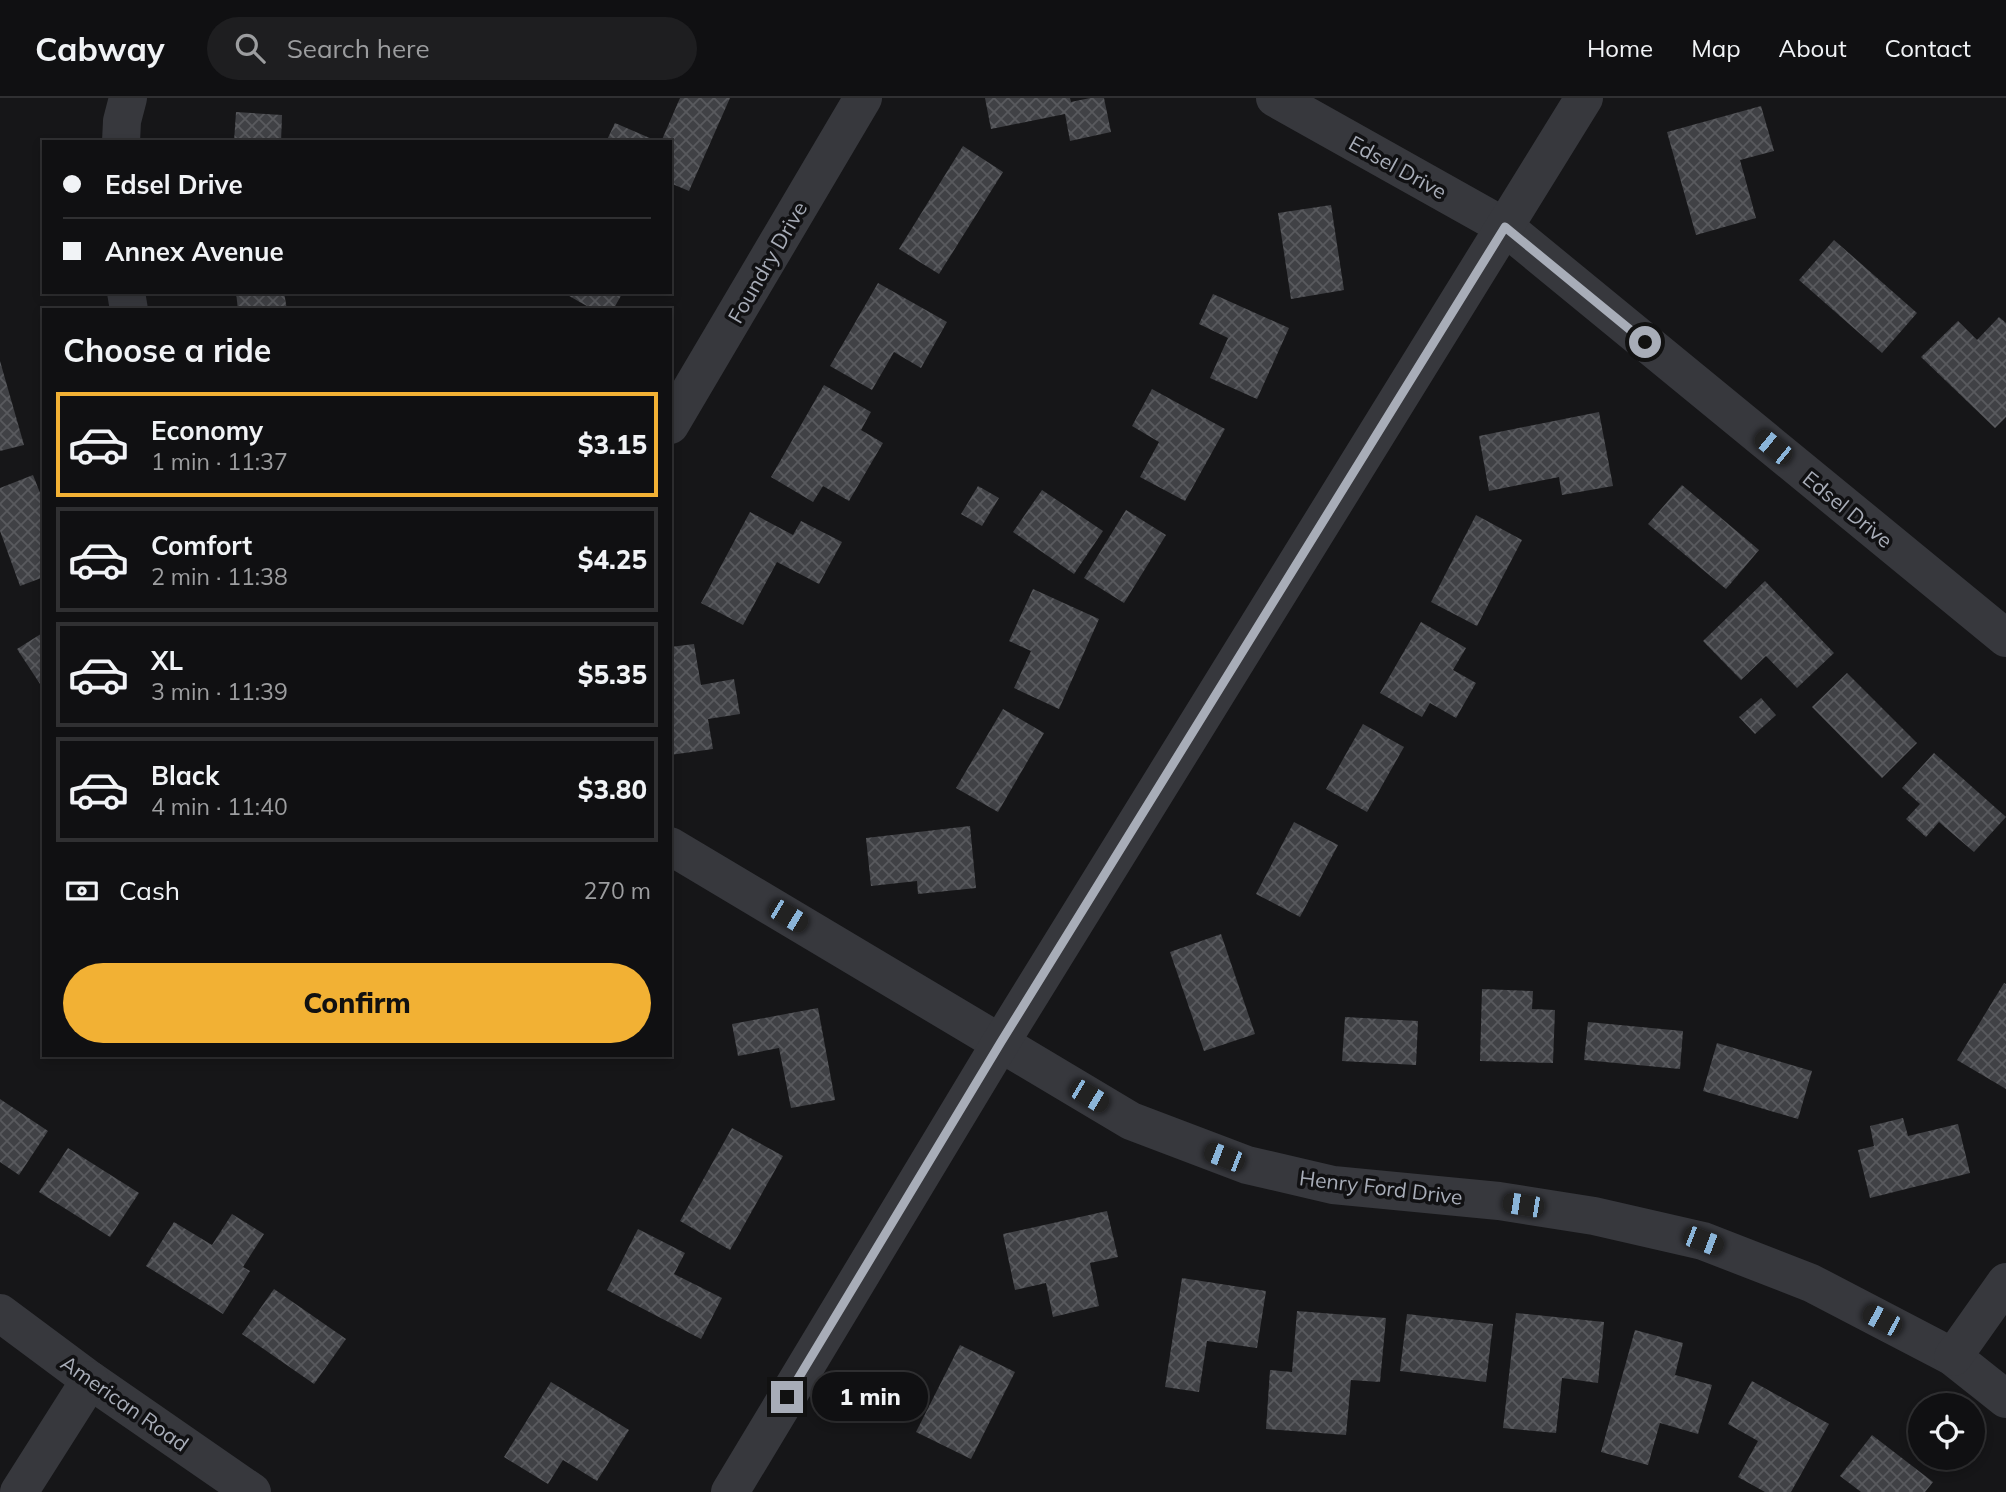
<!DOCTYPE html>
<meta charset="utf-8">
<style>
body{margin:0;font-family:Mulish,sans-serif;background:#1e1e20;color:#f1f3f6;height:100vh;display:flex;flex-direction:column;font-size:26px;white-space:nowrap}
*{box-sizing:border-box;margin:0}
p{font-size:23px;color:#9c9d9f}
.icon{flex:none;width:38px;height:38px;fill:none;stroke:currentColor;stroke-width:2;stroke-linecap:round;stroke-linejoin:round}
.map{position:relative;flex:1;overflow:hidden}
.details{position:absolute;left:42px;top:210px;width:630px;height:749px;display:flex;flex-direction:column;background:#101012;border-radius:0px;box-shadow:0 4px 10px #0003,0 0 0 2px #303032}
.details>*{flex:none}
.hud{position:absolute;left:42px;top:42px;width:630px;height:154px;border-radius:0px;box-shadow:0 4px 10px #0003,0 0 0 2px #303032;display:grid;align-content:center;height:154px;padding:0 21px;background:#101012}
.tools{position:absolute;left:1908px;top:1295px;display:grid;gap:14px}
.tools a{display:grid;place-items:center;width:77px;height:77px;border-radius:50%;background:#101012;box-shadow:0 4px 10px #0003,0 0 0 2px #303032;font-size:35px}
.end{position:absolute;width:32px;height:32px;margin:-16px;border:9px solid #a8adb8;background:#111;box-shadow:0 0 0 4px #111}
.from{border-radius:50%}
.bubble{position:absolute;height:49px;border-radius:24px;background:#101012;box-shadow:0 4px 10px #0003,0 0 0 2px #303032;font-size:23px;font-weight:800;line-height:49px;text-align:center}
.car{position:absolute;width:21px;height:42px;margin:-21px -10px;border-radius:9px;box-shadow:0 0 5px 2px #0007;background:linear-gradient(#222 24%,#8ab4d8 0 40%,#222 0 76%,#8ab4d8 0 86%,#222 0)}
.hud b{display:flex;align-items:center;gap:24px;height:66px;font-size:26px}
.hud b+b{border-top:2px solid #303032}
.hud i{width:18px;height:18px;background:#f1f3f6}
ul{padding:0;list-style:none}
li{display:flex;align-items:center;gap:21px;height:105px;margin:0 14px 10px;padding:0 7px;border:4px solid #303032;border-radius:0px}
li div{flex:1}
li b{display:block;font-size:26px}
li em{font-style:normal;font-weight:800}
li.selected{border-color:#f2b134}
li>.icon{width:63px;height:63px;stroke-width:1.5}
h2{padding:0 21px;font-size:32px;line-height:84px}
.pay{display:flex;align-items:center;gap:18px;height:77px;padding:0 21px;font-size:26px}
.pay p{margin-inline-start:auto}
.primary-button{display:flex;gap:14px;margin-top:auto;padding:14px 21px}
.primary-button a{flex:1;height:80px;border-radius:42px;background:#f2b134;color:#111;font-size:28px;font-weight:800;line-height:80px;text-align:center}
header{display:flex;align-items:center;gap:42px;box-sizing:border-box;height:98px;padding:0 35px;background:#101012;border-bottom:2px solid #303032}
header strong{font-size:33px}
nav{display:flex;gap:38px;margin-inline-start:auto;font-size:24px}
.search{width:490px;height:63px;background:#1e1e20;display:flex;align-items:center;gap:18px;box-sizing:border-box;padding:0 24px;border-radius:38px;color:#9c9d9f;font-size:26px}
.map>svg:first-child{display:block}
</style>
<header>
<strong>Cabway</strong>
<div class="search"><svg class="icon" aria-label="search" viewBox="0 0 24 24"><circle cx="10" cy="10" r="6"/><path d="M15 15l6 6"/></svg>Search here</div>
<nav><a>Home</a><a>Map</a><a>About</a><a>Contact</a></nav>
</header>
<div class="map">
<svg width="2006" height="1394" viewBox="0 0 2006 1394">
<defs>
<pattern id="building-cross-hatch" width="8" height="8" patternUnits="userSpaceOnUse" patternTransform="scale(1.75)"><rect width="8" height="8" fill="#404145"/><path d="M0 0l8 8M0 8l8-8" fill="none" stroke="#595a5e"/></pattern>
</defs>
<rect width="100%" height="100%" fill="#161618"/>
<g fill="url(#building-cross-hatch)">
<path d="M 680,0 L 730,0 L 689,93 L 670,85 L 670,44 L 661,44 Z"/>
<path d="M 985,0 L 1070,0 L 1071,4 L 1090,0 L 1104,0 L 1111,34 L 1070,43 L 1065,16 L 991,31 Z"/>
<path d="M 1761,8 L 1774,53 L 1740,62 L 1756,120 L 1696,137 L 1667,34 Z"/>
<path d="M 236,14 L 282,17 L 281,44 L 234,44 Z"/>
<path d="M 615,25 L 659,44 L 606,44 Z"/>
<path d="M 963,48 L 1003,74 L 939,176 L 899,151 Z"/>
<path d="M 1331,107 L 1344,192 L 1291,201 L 1278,115 Z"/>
<path d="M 1834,142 L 1917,215 L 1882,255 L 1799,182 Z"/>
<path d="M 878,185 L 947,224 L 921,270 L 894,254 L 872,292 L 830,268 Z"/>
<path d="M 236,194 L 284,194 L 287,212 L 238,212 Z"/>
<path d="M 562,194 L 623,194 L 613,212 L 594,212 Z"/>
<path d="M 1213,196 L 1289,230 L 1257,301 L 1210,280 L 1228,240 L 1199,226 Z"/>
<path d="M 1999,219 L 2006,225 L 2006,319 L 1995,330 L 1921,259 L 1958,223 L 1977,242 Z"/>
<path d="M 0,263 L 24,347 L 0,353 Z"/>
<path d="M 824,287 L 871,314 L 861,332 L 883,345 L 849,403 L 823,388 L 813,404 L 771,379 Z"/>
<path d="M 1152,291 L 1225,331 L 1185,403 L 1140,379 L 1159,344 L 1132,328 Z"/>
<path d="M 1599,314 L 1613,388 L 1562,397 L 1559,379 L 1489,393 L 1479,338 Z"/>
<path d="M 33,377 L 44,405 L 44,479 L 20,488 L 0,433 L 0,390 Z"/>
<path d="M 1682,387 L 1759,452 L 1726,491 L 1648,426 Z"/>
<path d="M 978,388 L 999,400 L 982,428 L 961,416 Z"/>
<path d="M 1042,392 L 1103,433 L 1074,476 L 1013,434 Z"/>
<path d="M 1126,412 L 1166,437 L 1124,505 L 1084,480 Z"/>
<path d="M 750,414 L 793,437 L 801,423 L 842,444 L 819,486 L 777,464 L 743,527 L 701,505 Z"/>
<path d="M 1476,417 L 1522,442 L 1477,528 L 1431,504 Z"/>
<path d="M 1765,483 L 1834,555 L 1797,590 L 1766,558 L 1741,582 L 1703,543 Z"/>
<path d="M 1033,491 L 1099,521 L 1059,611 L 1014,590 L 1031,553 L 1009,543 Z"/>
<path d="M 1421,524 L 1466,550 L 1453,572 L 1476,585 L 1456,620 L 1430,605 L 1422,619 L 1380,595 Z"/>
<path d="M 44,534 L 44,592 L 17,551 Z"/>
<path d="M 694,546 L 701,587 L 734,581 L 740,616 L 708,621 L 713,651 L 670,657 L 670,549 Z"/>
<path d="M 1847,575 L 1917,645 L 1882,680 L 1812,609 Z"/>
<path d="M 1761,600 L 1776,617 L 1755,636 L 1739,619 Z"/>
<path d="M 1003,611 L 1044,635 L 998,714 L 956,690 Z"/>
<path d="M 1363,626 L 1404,649 L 1367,714 L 1326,691 Z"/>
<path d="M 1934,655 L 2006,719 L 1974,754 L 1939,724 L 1926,739 L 1906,721 L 1920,706 L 1902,690 Z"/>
<path d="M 1294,724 L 1338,747 L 1300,819 L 1256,796 Z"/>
<path d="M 970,728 L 976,790 L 918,796 L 917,783 L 871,788 L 866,740 Z"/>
<path d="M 1221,836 L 1255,936 L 1204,953 L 1170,854 Z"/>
<path d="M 2004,885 L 2006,886 L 2006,991 L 1957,962 Z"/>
<path d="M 1482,891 L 1533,893 L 1532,911 L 1555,912 L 1553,965 L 1480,963 Z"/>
<path d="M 818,910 L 835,1002 L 791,1010 L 779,950 L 738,958 L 732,926 Z"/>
<path d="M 1345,919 L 1418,923 L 1416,967 L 1342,963 Z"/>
<path d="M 1588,924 L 1683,933 L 1680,971 L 1584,962 Z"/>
<path d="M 1717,945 L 1812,973 L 1798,1021 L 1703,993 Z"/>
<path d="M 0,1001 L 48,1033 L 19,1077 L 0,1064 Z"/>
<path d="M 1903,1020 L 1908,1038 L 1958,1026 L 1970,1075 L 1870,1100 L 1858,1052 L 1874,1048 L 1870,1028 Z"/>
<path d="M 732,1030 L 783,1058 L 730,1152 L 680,1123 Z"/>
<path d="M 68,1050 L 139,1095 L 110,1139 L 39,1094 Z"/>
<path d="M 1107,1113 L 1118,1159 L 1090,1165 L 1099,1208 L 1053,1219 L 1046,1185 L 1015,1192 L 1003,1136 Z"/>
<path d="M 232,1116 L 264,1136 L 243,1169 L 250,1173 L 223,1216 L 146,1168 L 174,1124 L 212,1147 Z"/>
<path d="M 638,1131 L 685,1155 L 674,1176 L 722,1200 L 701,1241 L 607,1192 Z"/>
<path d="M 1182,1180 L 1266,1193 L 1257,1250 L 1207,1243 L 1199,1294 L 1165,1289 Z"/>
<path d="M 274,1191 L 346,1241 L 314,1286 L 242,1236 Z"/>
<path d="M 1297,1213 L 1386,1220 L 1380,1284 L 1351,1282 L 1346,1337 L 1266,1331 L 1270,1272 L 1292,1274 Z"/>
<path d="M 1516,1215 L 1604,1224 L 1598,1285 L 1562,1280 L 1556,1335 L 1503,1330 Z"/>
<path d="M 1407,1216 L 1493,1226 L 1486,1284 L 1400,1273 Z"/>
<path d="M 1635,1232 L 1683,1245 L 1675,1277 L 1712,1287 L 1698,1336 L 1660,1325 L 1648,1367 L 1601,1354 Z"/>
<path d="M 960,1247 L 1015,1274 L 971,1361 L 916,1334 Z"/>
<path d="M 1752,1283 L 1829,1326 L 1791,1394 L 1765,1394 L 1738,1379 L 1758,1343 L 1728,1326 Z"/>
<path d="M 551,1284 L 629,1332 L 597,1383 L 563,1362 L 548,1386 L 504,1359 Z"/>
<path d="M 1872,1337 L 1933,1384 L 1925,1394 L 1861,1394 L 1840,1378 Z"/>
</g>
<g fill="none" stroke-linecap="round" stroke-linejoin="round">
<g stroke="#37383d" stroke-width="38">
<path d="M 1275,0 L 1505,129 L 2006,540"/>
<path d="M 121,44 L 122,23 L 128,0"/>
<path d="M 126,194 L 129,212"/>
<path d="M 670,327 L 863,0"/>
<path d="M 670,748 L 1131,1023 L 1247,1067 L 1333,1087 L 1499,1103 L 1594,1118 L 1703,1143 L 1811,1185 L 1953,1259 L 2006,1301"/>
<path d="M 0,1215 L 90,1282 L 252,1394"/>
<path d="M 1953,1259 L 2006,1184"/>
<path d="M 19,1394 L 90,1282"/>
<path d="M 730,1394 L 1001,944 L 1584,0"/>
</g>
</g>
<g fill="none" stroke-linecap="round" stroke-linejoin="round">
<path stroke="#a8adb8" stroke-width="9" d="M 787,1299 L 1001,944 L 1505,129 L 1645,244"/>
</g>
<g text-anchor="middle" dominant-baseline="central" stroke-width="7" stroke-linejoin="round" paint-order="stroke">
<g font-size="21" fill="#a8adb8" stroke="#111113">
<text transform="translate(1398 69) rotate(29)">Edsel Drive</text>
<text transform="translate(767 164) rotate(-60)">Foundry Drive</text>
<text transform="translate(1848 411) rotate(39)">Edsel Drive</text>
<text transform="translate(1381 1089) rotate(7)">Henry Ford Drive</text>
<text transform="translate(125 1305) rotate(35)">American Road</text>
</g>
</g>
</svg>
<div class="tools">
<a><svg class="icon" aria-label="locate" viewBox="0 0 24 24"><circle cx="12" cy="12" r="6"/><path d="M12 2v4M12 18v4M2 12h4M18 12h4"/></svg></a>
</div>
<i class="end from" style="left:1645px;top:244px"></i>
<i class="end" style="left:787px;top:1299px"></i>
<div class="bubble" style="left:812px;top:1274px;width:116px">1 min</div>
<i class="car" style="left:1773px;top:349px;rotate:309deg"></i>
<i class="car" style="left:788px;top:818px;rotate:121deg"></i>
<i class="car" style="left:1089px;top:998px;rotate:121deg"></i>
<i class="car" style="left:1224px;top:1059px;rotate:291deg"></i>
<i class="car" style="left:1523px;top:1107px;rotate:279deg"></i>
<i class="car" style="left:1703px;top:1143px;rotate:111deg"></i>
<i class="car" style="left:1882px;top:1222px;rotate:298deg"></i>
<div class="hud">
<b><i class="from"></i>Edsel Drive</b>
<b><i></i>Annex Avenue</b>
</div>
<section class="details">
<h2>Choose a ride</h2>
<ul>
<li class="selected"><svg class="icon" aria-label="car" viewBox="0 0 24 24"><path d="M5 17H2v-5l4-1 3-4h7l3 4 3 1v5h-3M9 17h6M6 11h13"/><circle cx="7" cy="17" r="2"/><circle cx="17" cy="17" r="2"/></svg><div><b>Economy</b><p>1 min · 11:37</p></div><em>$3.15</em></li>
<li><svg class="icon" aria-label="car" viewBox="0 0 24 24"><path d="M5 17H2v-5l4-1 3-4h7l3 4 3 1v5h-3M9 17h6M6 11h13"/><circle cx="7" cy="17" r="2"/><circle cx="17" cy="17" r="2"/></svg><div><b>Comfort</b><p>2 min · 11:38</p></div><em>$4.25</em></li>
<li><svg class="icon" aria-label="car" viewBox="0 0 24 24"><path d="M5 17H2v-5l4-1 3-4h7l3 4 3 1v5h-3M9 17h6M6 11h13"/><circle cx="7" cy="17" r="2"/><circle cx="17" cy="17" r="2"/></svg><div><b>XL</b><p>3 min · 11:39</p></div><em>$5.35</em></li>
<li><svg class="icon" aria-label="car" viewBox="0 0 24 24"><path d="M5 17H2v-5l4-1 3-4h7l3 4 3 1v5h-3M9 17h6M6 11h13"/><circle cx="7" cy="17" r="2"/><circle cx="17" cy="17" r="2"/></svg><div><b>Black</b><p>4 min · 11:40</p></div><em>$3.80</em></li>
</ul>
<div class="pay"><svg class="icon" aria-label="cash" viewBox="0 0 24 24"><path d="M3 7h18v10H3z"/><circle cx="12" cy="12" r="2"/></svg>Cash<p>270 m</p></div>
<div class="primary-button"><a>Confirm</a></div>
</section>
</div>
